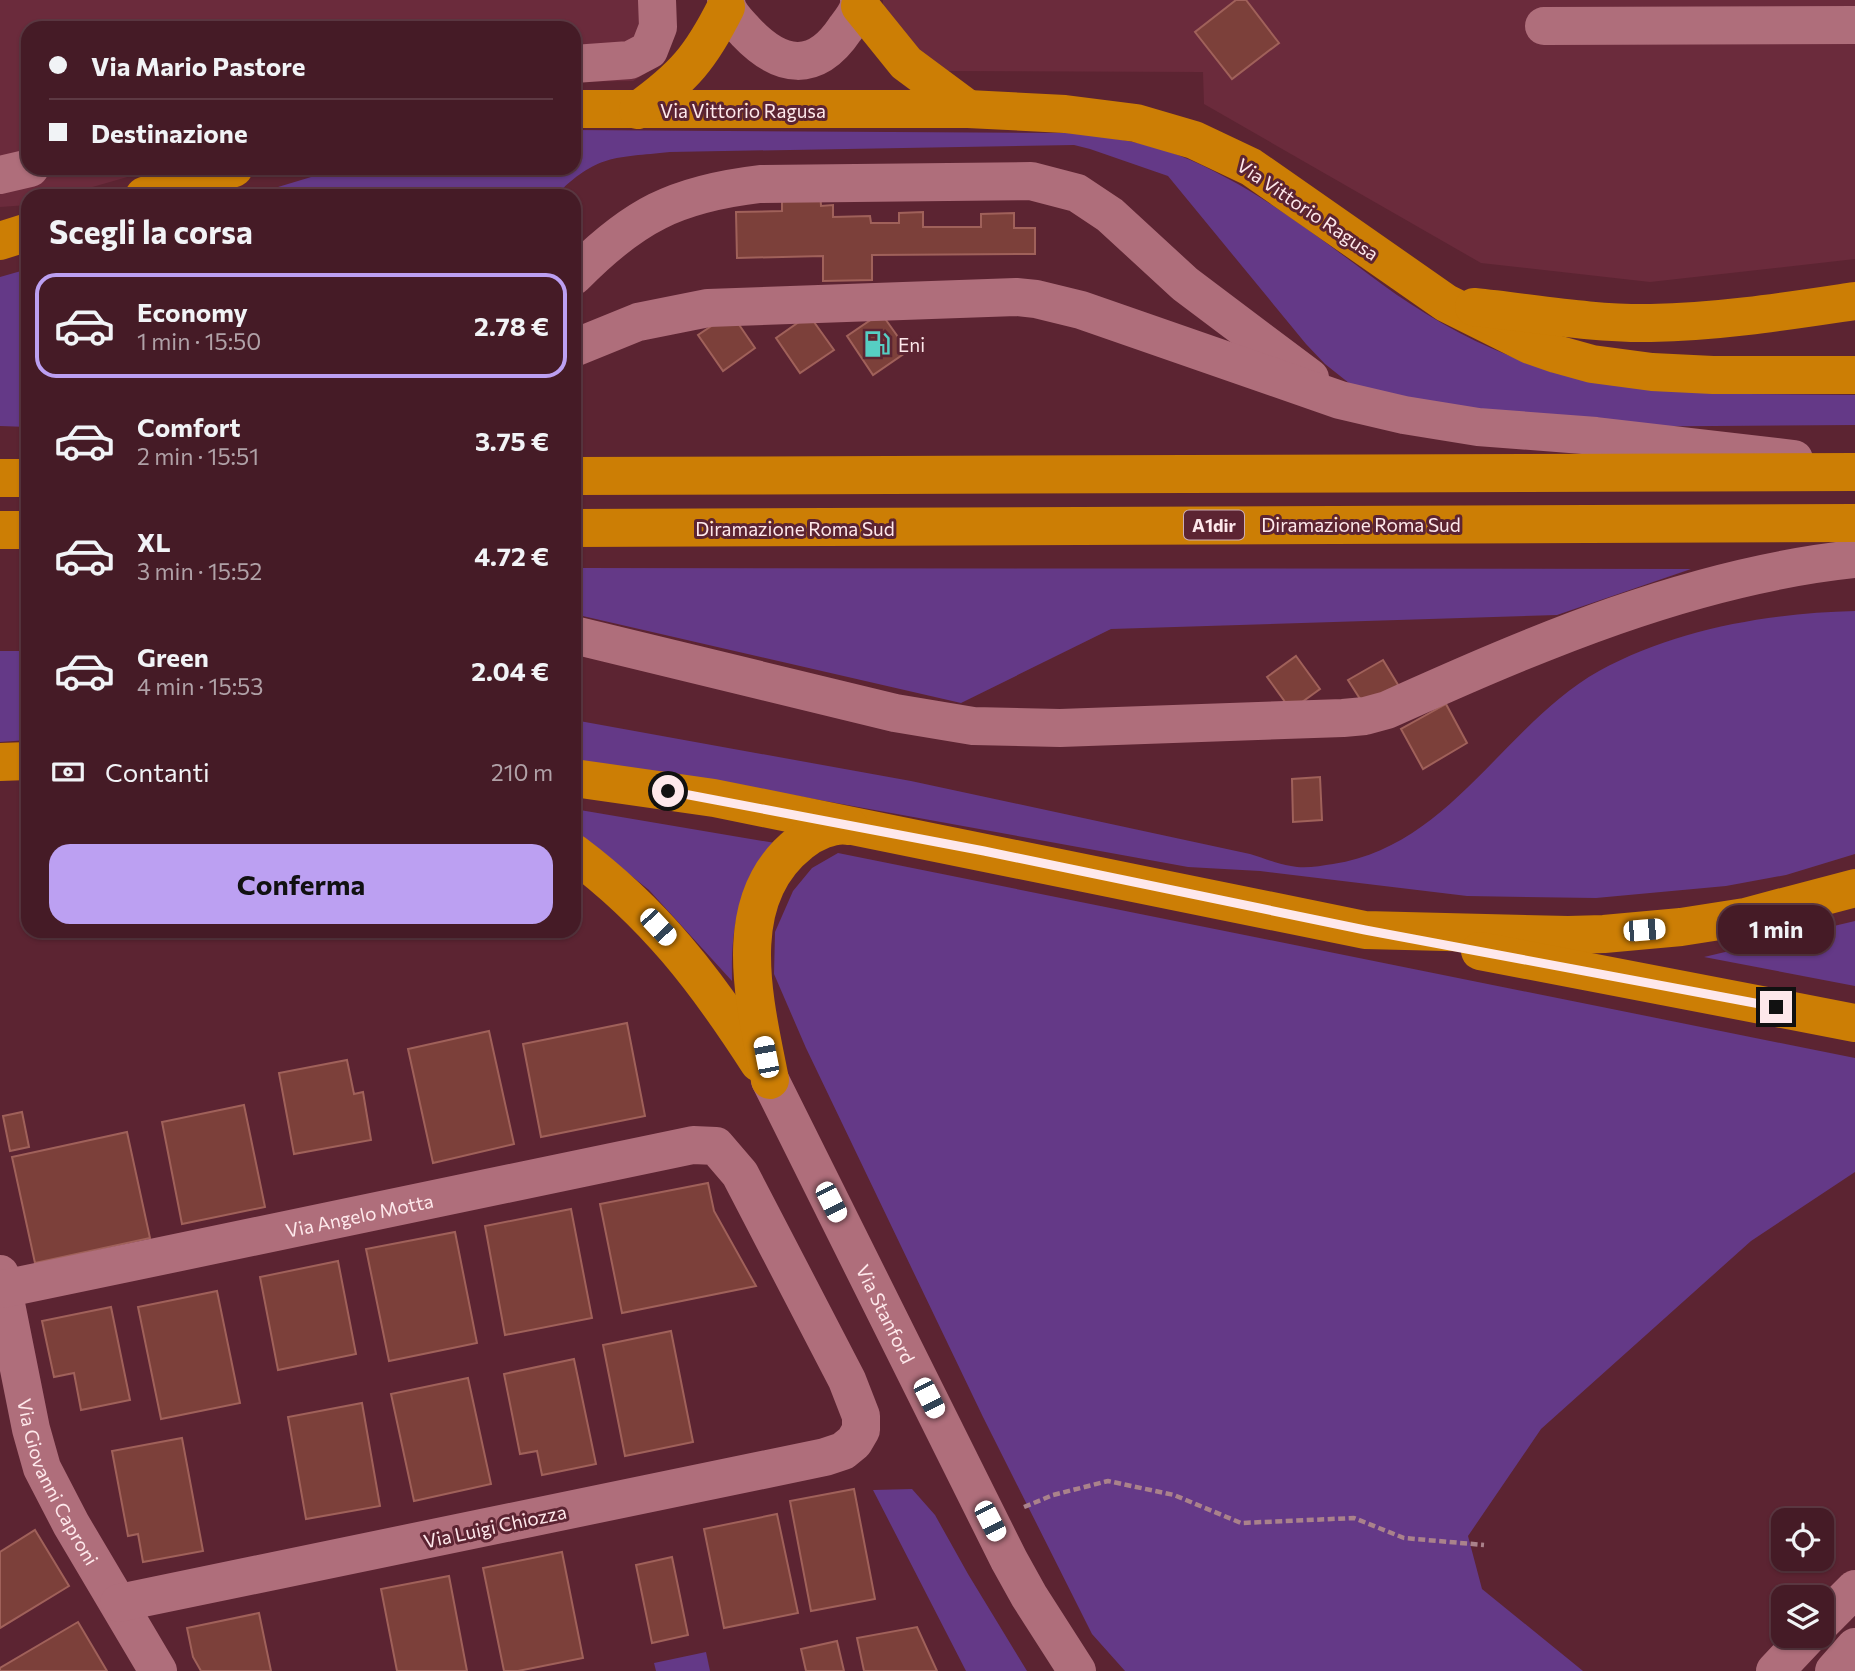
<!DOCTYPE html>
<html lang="it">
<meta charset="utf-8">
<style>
body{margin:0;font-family:Commissioner,sans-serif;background:#4f2832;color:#f1f3f6;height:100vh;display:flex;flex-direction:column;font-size:26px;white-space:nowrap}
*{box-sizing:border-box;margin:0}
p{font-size:23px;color:#b0a1a7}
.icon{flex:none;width:38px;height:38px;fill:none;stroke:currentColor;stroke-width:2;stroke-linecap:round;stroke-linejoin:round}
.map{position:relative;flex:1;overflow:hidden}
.sheet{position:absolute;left:21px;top:189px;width:560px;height:749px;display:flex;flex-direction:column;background:#451b26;border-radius:21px;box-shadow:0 2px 5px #0004,0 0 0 2px #5d3943}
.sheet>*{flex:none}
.guide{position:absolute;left:21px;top:21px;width:560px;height:154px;border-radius:21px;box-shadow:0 2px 5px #0004,0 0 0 2px #5d3943;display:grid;align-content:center;height:154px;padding:0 28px;background:#451b26}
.buttons{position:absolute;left:1771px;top:1508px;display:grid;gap:14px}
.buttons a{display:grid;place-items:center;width:63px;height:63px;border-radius:14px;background:#451b26;box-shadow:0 2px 5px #0004,0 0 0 2px #5d3943;font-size:35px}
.end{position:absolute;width:32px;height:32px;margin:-16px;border:9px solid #fee8eb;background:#111;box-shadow:0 0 0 4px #111}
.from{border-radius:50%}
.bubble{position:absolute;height:49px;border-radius:21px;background:#451b26;box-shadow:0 2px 5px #0004,0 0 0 2px #5d3943;font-size:23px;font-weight:700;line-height:49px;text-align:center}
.car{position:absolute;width:21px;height:42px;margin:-21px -10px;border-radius:9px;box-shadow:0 0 5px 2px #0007;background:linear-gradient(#fff 24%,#345 0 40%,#fff 0 76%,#345 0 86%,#fff 0)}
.guide b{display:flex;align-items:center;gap:24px;height:66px;font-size:26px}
.guide b+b{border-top:2px solid #5d3943}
.guide i{width:18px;height:18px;background:#f1f3f6}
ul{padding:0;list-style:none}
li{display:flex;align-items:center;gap:21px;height:105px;margin:0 14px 10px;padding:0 14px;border:4px solid transparent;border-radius:21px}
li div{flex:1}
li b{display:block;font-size:26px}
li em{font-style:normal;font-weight:700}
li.active{border-color:#bca0f2}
li>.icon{width:63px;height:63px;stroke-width:1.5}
h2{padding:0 28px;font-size:32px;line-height:84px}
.pay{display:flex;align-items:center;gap:18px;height:77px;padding:0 28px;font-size:26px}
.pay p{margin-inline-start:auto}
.action{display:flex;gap:14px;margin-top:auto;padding:14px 28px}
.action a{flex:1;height:80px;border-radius:21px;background:#bca0f2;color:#111;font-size:28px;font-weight:700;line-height:80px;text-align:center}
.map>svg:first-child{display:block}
</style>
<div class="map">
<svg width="1855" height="1671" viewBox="0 0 1855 1671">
<rect width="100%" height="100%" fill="#5c2432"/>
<g fill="#6b2b3c">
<path d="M 0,0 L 673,0 L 656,67 L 633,81 L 574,82 L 574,28 L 28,28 L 28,168 L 159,168 L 61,196 L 28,196 L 28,205 L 0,207 Z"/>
<path d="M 883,0 L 1855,0 L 1855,259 L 1650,282 L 1481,263 L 1204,104 L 1203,72 L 937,71 L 883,17 Z"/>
</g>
<g fill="#643987">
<path d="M 574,130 L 1069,133 C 1105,137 1144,141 1178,155 C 1259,187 1327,245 1397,295 C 1438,323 1482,347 1529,363 L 1748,394 L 1855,395 L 1855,425 L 1580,427 L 1359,391 L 1325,364 L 1306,344 L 1168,176 L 1090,149 L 1074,145 L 670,152 C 614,158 597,154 555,196 L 248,196 L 341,168 L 574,168 Z"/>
<path d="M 28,269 L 28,427 L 0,426 L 0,277 Z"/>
<path d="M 574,568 L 1691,569 L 1557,615 L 1111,629 L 961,703 L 574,614 Z"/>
<path d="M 1855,611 L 1855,854 L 1786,875 L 1726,886 L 1596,898 L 1467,896 L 1260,871 L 1188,867 L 792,795 L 574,763 L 574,720 L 911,781 L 1250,854 C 1264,858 1277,864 1291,866 C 1304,869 1320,866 1333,864 C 1451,846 1503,725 1599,671 C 1675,629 1769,613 1855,611 Z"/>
<path d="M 0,651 L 28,651 L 28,740 L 0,742 Z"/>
<path d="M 574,809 L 775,843 C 739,895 731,917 732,981 L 649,890 L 574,830 Z"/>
<path d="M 838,853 L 1855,1058 L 1855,1172 L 1751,1241 L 1541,1429 L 1468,1536 L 1482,1589 L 1583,1671 L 1125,1671 L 1092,1634 L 983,1417 L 806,1048 L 774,974 L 775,932 L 793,891 L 812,868 Z"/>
<path d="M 1855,921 L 1855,986 L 1704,957 Z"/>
<path d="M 912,1489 L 935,1515 L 968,1574 L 1027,1671 L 966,1671 L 873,1490 Z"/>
<path d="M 706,1652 L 710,1671 L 656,1671 L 654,1663 Z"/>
</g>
<g fill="#7c403a" stroke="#a0615a" stroke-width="2">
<path d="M 1236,0 L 1246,0 L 1279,43 L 1232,79 L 1195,32 Z"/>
<path d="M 820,189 L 821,206 L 833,205 L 833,217 L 870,216 L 871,223 L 899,223 L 899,213 L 923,212 L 923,227 L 981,227 L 981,214 L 1014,213 L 1014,228 L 1035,228 L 1035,254 L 872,255 L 872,280 L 823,281 L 823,256 L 737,258 L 736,212 L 782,211 L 782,190 Z"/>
<path d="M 731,313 L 755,348 L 723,371 L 698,335 Z"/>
<path d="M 881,313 L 908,351 L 873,375 L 847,336 Z"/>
<path d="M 809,315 L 834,350 L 800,373 L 776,338 Z"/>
<path d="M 1296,656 L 1320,689 L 1291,710 L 1267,677 Z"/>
<path d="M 1383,660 L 1403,693 L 1369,713 L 1348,680 Z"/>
<path d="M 1446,704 L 1467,743 L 1423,769 L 1401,729 Z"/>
<path d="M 1320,777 L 1322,820 L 1293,822 L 1292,779 Z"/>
<path d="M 627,1023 L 645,1116 L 541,1137 L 523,1044 Z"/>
<path d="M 489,1031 L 514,1144 L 433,1163 L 408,1049 Z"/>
<path d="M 347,1060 L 354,1094 L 363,1092 L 371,1140 L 294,1154 L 279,1073 Z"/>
<path d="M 244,1105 L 265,1207 L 182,1224 L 162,1122 Z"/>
<path d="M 22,1112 L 29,1147 L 10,1151 L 3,1116 Z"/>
<path d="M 127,1132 L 150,1238 L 35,1263 L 12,1157 Z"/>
<path d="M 708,1183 L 714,1211 L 756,1286 L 622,1313 L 600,1204 Z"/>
<path d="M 571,1209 L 592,1318 L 505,1335 L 485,1226 Z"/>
<path d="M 455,1232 L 477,1343 L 389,1361 L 366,1249 Z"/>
<path d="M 338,1261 L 356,1354 L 278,1370 L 260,1277 Z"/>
<path d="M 217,1291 L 240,1403 L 161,1419 L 138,1307 Z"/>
<path d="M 111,1307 L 130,1400 L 81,1410 L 74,1373 L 54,1377 L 42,1321 Z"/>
<path d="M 671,1331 L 693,1442 L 625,1456 L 603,1345 Z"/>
<path d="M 574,1359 L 596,1464 L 542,1475 L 537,1451 L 520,1454 L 504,1374 Z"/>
<path d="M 468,1378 L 491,1484 L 414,1501 L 391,1394 Z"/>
<path d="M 362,1403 L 380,1506 L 306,1519 L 288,1417 Z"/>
<path d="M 182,1438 L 203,1551 L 143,1562 L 138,1534 L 128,1536 L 112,1451 Z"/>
<path d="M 854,1489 L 875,1599 L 811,1611 L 790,1501 Z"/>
<path d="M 777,1514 L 798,1613 L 724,1628 L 704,1529 Z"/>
<path d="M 35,1530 L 69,1586 L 0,1628 L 0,1552 Z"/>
<path d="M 562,1552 L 583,1658 L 518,1671 L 504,1671 L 483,1568 Z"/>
<path d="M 672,1557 L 688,1635 L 652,1643 L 636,1565 Z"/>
<path d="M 449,1576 L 467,1671 L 397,1671 L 381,1589 Z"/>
<path d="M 259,1613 L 271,1671 L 201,1671 L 193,1657 L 187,1628 Z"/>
<path d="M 78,1622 L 107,1671 L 0,1671 L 0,1668 Z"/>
<path d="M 917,1627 L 937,1671 L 864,1671 L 857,1638 Z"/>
<path d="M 837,1641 L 844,1671 L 806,1671 L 801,1649 Z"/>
</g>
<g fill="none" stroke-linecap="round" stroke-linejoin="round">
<path stroke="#aa828b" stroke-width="4.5" stroke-dasharray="7 3.5" stroke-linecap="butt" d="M 1024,1507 L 1053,1495 L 1108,1481 L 1174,1495 L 1241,1523 L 1354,1518 L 1404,1538 L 1484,1545"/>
<g stroke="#af6e7b" stroke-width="38">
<path d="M 726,0 C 726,13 738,23 746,32 C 780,68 815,74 845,29 C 851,21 860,10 859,0"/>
<path d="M 1544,26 L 1855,25"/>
<path d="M 574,64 L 630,60 L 649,50 L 658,27 L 657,0"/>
<path d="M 0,175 L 30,168"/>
<path d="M 574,276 C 633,216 675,194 760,184 L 1031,181 L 1077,193 L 1110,215 L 1185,284 L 1310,378"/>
<path d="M 574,348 L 638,322 L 708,308 L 1016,297 L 1036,299 L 1081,310 L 1340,400 L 1404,415 L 1478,427 L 1596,436 L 1794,459"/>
<path d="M 574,635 L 895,713 L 973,726 L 1060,728 L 1343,718 L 1365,716 L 1387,710 C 1536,643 1691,576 1855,559"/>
<path id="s1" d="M 770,1080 L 1009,1560 L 1029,1596 L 1077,1671"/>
<path id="s2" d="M 0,1274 L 31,1429 L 42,1468 L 71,1524 L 158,1671"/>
<path id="s3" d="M 3,1289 L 693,1145 L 716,1146 L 740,1174 L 847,1380 L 861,1416 L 861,1430 L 854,1442 L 843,1451 L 825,1457 L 119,1603"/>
<path d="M 1822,1622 L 1855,1589"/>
<path d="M 1775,1671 L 1808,1636"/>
<path d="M 1834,1671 L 1855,1647"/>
</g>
<g stroke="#cc7e05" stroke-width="38">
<path d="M 860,6 L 906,63 L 968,109"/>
<path d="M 574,109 L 968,109 L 1065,114 L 1136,123 L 1194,140 L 1251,167 L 1446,303 L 1530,345 L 1556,354 L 1592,364 L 1652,372 L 1713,375 L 1855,375"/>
<path d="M 638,110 C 684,77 701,57 726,7"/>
<path d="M 144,196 L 234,168"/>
<path d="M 0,241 L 28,232"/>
<path d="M 1474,307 C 1533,313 1592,324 1651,323 C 1719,322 1788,311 1855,301"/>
<path d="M 574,476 L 1855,472"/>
<path d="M 0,478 L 28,478"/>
<path d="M 574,528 L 1855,523"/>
<path d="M 0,530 L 28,530"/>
<path d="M 0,762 L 28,761"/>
<path d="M 574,778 L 714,798 L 1365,930 L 1568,935 L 1604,934 L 1681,927 L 1745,917 L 1855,888"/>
<path d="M 574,853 C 654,913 705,979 759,1063"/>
<path d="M 1480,951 L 1855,1023"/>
<path d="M 770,1080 C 755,1003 727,900 800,843 C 812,833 833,823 849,826"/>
</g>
</g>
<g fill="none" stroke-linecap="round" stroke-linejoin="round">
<path stroke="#fee8eb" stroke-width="9" d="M 668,791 L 984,851 L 1365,930 L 1776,1007"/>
</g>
<defs>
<symbol id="fuel-bare" viewBox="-9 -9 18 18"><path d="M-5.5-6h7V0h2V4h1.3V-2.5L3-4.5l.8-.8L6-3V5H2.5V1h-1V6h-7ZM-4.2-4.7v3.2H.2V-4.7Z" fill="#56cec3" stroke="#5c2432" stroke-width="2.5" paint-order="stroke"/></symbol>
</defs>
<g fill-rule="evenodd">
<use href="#fuel-bare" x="858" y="325" width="38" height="38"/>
</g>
<g text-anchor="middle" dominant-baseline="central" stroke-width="6" stroke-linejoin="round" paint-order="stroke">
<rect fill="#5c2432" stroke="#cdadb4" stroke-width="2" x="1184" y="510.5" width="60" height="29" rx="5"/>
<g font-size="18" font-weight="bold" fill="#fee8eb">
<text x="1214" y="525">A1dir</text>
</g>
<g font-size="19" fill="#fee8eb" stroke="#5c2432">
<text x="743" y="110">Via Vittorio Ragusa</text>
<text transform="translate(1308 209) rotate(34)">Via Vittorio Ragusa</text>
<text x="1361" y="524">Diramazione Roma Sud</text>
<text x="795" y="528">Diramazione Roma Sud</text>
<text stroke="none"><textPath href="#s3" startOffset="364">Via Angelo Motta</textPath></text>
<text stroke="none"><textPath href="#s1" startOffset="261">Via Stanford</textPath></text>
<text stroke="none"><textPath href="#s2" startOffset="217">Via Giovanni Caproni</textPath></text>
<text transform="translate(495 1526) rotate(-12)">Via Luigi Chiozza</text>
</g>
<g font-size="19" fill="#fee8eb" stroke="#5c2432" text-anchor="start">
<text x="898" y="344">Eni</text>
</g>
</g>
</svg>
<div class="buttons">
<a><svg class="icon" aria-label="locate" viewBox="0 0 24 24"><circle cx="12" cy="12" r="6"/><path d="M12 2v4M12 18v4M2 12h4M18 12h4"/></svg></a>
<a><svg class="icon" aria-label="layers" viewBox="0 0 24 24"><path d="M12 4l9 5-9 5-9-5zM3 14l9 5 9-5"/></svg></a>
</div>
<i class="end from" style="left:668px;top:791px"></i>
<i class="end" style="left:1776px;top:1007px"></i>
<div class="bubble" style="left:1718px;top:905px;width:116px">1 min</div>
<i class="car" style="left:658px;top:927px;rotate:137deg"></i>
<i class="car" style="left:1644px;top:930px;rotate:85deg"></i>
<i class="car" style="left:766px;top:1057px;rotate:349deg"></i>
<i class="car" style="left:831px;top:1202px;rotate:153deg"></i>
<i class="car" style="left:929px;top:1398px;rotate:153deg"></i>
<i class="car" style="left:990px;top:1521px;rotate:153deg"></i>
<div class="guide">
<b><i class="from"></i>Via Mario Pastore</b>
<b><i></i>Destinazione</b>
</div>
<section class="sheet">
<h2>Scegli la corsa</h2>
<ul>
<li class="active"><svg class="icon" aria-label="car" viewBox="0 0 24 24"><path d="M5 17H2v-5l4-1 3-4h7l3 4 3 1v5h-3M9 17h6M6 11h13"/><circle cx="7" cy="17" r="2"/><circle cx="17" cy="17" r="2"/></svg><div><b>Economy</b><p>1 min · 15:50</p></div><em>2.78 €</em></li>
<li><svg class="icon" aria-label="car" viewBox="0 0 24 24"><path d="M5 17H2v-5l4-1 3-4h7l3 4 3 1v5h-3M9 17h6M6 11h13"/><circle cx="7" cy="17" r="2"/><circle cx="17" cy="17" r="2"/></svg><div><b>Comfort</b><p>2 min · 15:51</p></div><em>3.75 €</em></li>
<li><svg class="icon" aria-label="car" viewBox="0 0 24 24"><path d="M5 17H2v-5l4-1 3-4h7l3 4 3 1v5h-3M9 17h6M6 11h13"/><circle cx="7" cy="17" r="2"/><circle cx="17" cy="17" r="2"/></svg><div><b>XL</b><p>3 min · 15:52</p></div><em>4.72 €</em></li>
<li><svg class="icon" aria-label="car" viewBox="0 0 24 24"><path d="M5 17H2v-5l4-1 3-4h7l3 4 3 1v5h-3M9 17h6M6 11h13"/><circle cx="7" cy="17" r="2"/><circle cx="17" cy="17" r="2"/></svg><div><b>Green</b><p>4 min · 15:53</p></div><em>2.04 €</em></li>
</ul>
<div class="pay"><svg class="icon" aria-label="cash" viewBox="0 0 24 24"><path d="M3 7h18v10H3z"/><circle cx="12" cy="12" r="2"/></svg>Contanti<p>210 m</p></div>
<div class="action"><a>Conferma</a></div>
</section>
</div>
